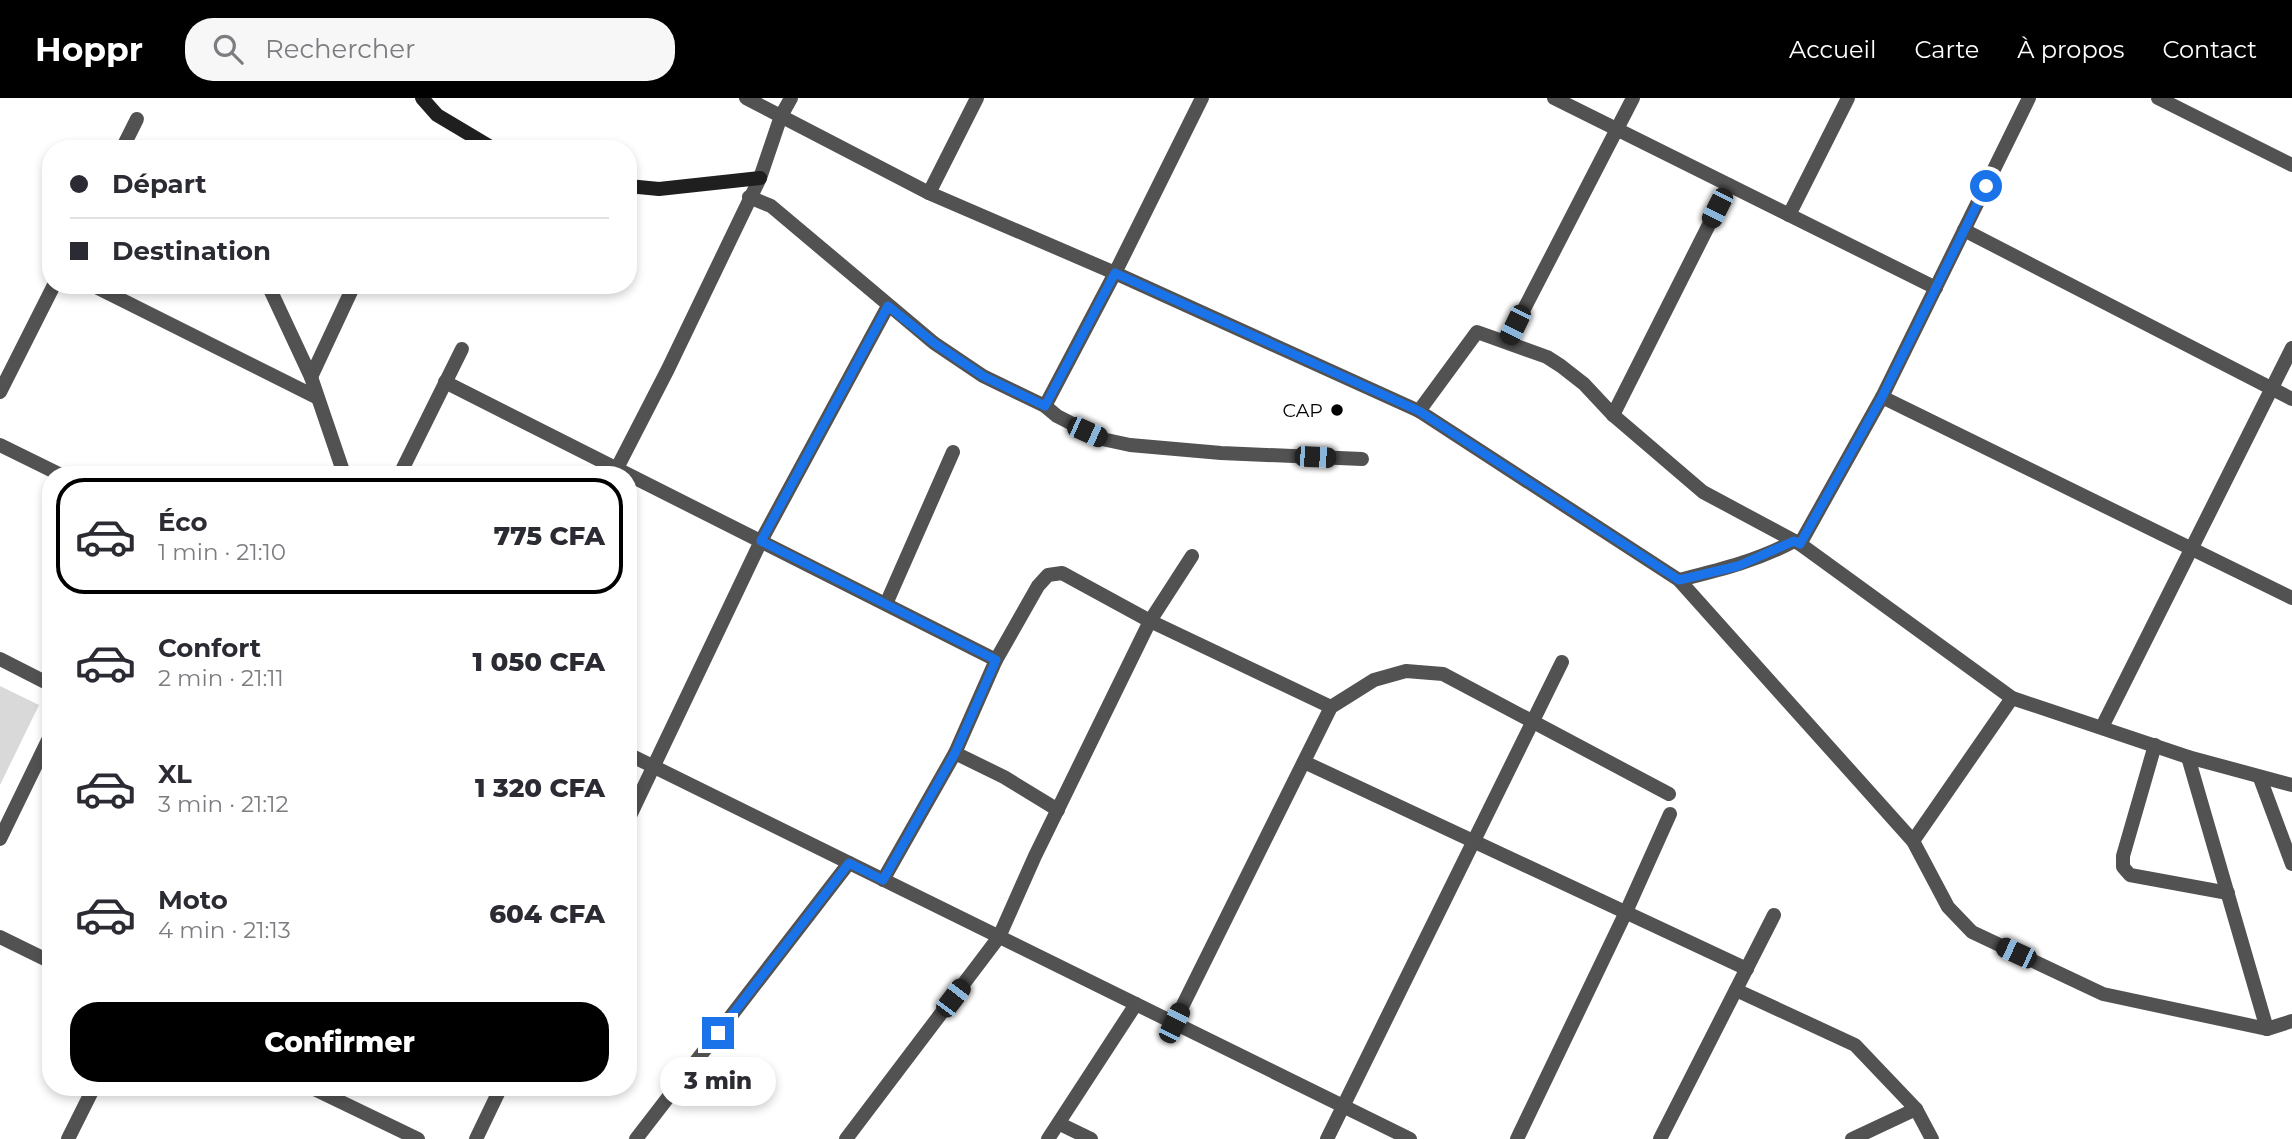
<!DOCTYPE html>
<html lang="fr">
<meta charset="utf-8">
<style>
body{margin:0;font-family:Montserrat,sans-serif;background:#f7f7f7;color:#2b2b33;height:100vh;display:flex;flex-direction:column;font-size:26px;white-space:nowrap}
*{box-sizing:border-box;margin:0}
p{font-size:23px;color:#7c7c81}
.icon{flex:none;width:38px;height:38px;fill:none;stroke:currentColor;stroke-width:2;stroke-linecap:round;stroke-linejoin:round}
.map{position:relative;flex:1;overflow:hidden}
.panel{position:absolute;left:42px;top:368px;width:595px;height:630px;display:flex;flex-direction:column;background:#fff;border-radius:28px;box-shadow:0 4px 10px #0003}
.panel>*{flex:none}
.top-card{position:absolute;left:42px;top:42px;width:595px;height:154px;border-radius:28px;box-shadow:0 4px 10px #0003;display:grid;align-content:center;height:154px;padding:0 28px;background:#fff}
.end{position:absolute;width:32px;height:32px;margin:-16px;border:9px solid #1a73e8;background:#fff;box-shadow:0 0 0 4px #fff}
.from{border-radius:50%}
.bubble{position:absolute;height:49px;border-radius:24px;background:#fff;box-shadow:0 4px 10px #0003;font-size:23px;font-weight:800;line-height:49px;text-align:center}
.car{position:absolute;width:21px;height:42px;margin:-21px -10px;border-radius:9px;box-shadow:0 0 5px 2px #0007;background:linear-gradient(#222 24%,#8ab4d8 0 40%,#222 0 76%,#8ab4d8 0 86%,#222 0)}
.top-card b{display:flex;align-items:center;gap:24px;height:66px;font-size:26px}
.top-card b+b{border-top:2px solid #e1e1e2}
.top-card i{width:18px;height:18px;background:#2b2b33}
ul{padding:12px 0 0;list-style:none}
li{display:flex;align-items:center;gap:21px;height:116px;margin:0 14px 10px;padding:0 14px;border:4px solid transparent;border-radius:28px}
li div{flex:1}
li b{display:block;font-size:26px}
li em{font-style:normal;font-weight:800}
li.current{border-color:#000}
li>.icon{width:63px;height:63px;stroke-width:1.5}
.button{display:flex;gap:14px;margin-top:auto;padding:14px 28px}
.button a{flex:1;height:80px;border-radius:28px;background:#000;color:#fff;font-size:28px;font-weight:800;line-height:80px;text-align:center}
header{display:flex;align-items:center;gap:42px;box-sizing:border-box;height:98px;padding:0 35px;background:#000;color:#fff}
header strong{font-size:33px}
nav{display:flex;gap:38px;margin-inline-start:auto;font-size:24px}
.search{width:490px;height:63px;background:#f7f7f7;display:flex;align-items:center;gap:18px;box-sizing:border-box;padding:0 24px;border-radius:28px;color:#7c7c81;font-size:26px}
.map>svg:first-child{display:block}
</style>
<header>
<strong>Hoppr</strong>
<div class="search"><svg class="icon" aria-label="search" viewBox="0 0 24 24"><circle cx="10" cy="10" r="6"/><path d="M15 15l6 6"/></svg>Rechercher</div>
<nav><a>Accueil</a><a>Carte</a><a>À propos</a><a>Contact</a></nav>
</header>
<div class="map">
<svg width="2292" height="1041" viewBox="0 0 2292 1041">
<rect width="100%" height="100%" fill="#fff"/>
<path fill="#d9d9d9" d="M 0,588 L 39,607 L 0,687 Z"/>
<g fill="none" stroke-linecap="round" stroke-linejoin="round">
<g stroke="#525252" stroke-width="14">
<path d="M 746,0 L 929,95 L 1115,175 L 1419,313 L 1679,482 L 1913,743 L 1948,809 L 1972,834 L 2103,896 L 2267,931 L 2292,923"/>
<path d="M 1554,0 L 1936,190"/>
<path d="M 2158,0 L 2292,67"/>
<path d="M 122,51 L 137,21"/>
<path d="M 929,95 L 977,0"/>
<path d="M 749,99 L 771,108 L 934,245 L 983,278 L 1045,308 L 1057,318 L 1102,341 L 1130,347 L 1221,355 L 1362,361"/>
<path d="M 1789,117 L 1848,0"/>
<path d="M 1964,132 L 2292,301"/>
<path d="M 92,187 L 316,299"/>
<path d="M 268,187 L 311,279 L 344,376"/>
<path d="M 1507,244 L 1633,0"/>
<path d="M 311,279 L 354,187"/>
<path d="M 445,284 L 996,562"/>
<path d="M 0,294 L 54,187"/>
<path d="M 1882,299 L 2292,500"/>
<path d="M 1045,308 L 1115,175 L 1202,0"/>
<path d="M 1419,313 L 1477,234 L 1547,259 L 1561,268 L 1584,286 L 1613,317 L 1703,394 L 1800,446 L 2012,600 L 2188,659 L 2292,687"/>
<path d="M 1613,317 L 1729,87"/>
<path d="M 0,347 L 59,376"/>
<path d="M 400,376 L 462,251"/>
<path d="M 614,376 L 668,271 L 760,80 L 781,18 L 791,0"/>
<path d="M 1800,446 L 1882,299 L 2029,0"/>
<path d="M 1679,482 C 1719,472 1757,463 1794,443"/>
<path d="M 886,506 L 953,354"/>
<path d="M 0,561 L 51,587"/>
<path d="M 2102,629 L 2292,250"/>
<path d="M 2155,647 L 2123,758 L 2123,769 L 2130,777 L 2228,795"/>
<path d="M 955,655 L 1004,679 L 1058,712"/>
<path d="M 628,656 L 1410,1041"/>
<path d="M 2188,659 L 2267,931"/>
<path d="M 1304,664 L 1747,871"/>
<path d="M 2260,680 L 2292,766"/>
<path d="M 628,722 L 761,443 L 888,208"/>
<path d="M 0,741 L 51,636"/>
<path d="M 1913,743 L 2012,600"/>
<path d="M 883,782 L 955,655 L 996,562 L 1038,488 L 1048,477 L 1062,475 L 1150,523 L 1331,609"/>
<path d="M 0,839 L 51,864"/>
<path d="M 1736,892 L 1855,947 L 1916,1011 L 1932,1041"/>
<path d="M 1174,925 L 1331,609 L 1374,582 L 1406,573 L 1443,576 L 1669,696"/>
<path d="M 310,989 L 418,1041"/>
<path d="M 1060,1026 L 1091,1041"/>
<path d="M 68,1041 L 94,989"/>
<path d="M 476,1041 L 501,989"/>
<path d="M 636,1041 L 849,765"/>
<path d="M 846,1041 L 999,839 L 1035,758 L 1150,523 L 1192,458"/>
<path d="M 1048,1041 L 1136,906"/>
<path d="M 1327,1041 L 1562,564"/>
<path d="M 1517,1041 L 1626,814 L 1670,716"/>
<path d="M 1660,1041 L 1774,817"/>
<path d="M 1852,1041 L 1916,1011"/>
</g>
<g stroke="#1f1f1f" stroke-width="14">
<path d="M 422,0 L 437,17 L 494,51"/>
<path d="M 628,88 L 659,91 L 760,80"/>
</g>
</g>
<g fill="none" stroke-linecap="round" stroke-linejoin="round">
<path stroke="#1a73e8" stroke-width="9" d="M 718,935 L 849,765 L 883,782 L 955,655 L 996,562 L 761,443 L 888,208 L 934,245 L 983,278 L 1045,308 L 1115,175 L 1419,313 L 1679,482 L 1738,468 L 1794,443 L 1800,446 L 1882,299 L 1986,88"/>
</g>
<circle fill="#000" stroke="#fff" stroke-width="2.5" cx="1337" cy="312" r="7"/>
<g text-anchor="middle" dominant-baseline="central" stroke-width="5" stroke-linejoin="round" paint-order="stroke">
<g font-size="19" fill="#000" stroke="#fff" text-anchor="end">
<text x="1323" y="312">CAP</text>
</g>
</g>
</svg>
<i class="end from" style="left:1986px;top:88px"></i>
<i class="end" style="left:718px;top:935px"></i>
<div class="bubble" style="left:660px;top:959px;width:116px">3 min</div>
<i class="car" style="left:1717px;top:110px;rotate:207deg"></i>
<i class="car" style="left:1515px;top:227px;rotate:206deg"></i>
<i class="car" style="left:1087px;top:334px;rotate:114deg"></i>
<i class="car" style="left:1315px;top:359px;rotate:93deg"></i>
<i class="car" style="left:2016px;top:855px;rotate:295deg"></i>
<i class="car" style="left:953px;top:900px;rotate:37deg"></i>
<i class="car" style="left:1174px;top:925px;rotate:26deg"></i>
<div class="top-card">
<b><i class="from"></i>Départ</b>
<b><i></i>Destination</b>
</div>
<section class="panel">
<ul>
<li class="current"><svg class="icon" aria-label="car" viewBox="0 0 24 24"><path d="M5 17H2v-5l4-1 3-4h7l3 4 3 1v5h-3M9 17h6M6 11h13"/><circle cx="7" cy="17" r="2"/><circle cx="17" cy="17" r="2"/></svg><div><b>Éco</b><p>1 min · 21:10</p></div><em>775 CFA</em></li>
<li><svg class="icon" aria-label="car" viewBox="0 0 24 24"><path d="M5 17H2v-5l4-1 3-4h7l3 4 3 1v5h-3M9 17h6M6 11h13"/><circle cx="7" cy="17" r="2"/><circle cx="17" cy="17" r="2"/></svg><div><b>Confort</b><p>2 min · 21:11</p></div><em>1 050 CFA</em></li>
<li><svg class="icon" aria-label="car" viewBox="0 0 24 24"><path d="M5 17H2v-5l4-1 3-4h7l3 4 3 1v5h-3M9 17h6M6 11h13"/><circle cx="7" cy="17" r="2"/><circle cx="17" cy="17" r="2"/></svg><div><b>XL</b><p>3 min · 21:12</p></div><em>1 320 CFA</em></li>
<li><svg class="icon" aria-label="car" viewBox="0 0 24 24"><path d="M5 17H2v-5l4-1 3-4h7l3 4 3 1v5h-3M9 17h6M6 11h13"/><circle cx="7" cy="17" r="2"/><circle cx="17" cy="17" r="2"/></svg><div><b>Moto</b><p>4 min · 21:13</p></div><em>604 CFA</em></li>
</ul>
<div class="button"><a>Confirmer</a></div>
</section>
</div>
